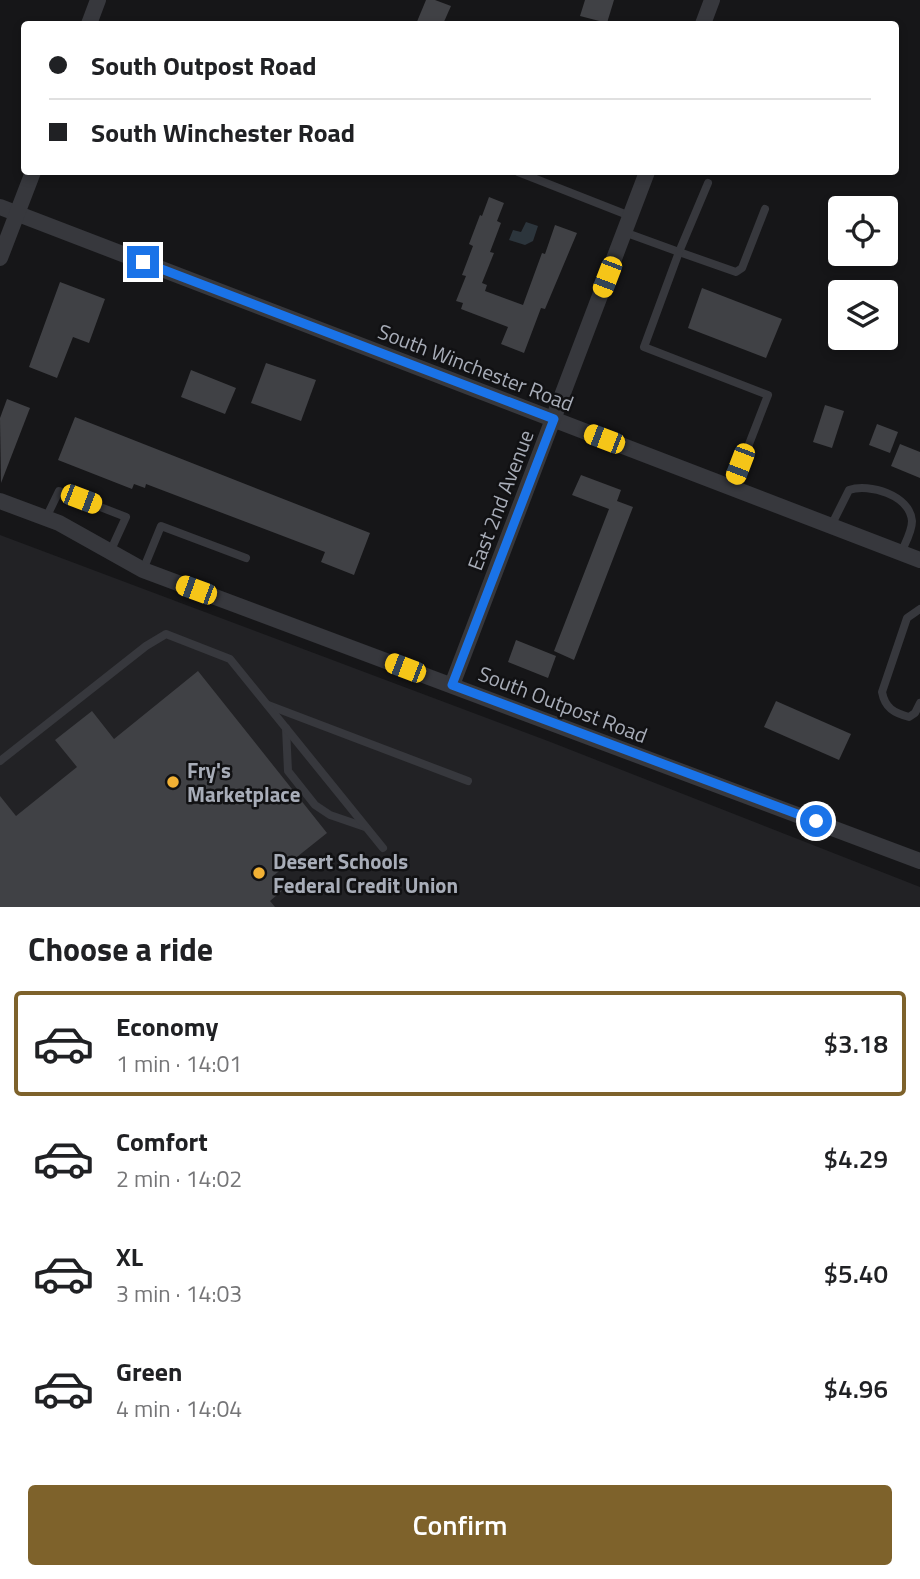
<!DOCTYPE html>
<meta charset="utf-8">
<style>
body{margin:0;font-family:"Titillium Web",sans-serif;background:#f2f2f2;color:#202124;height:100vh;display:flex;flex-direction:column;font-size:26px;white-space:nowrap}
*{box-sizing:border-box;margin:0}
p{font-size:23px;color:#757577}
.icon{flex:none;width:38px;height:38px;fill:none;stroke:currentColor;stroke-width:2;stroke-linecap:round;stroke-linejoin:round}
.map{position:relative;height:907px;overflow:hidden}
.details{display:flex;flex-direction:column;background:#fff;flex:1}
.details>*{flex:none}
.banner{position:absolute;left:21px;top:21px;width:878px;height:154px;border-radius:7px;box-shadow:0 4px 10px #0003;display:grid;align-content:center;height:154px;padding:0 28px;background:#fff}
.controls{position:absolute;left:828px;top:196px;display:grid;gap:14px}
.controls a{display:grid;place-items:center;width:70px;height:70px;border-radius:7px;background:#fff;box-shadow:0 4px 10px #0003;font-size:35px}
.end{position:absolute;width:32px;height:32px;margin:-16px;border:9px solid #1a73e8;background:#fff;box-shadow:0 0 0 4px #fff}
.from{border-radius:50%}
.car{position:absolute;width:21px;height:42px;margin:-21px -10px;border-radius:9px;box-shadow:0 0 5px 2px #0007;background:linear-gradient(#f5c518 24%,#345 0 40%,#f5c518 0 76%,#345 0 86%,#f5c518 0)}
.banner b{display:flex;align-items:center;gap:24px;height:66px;font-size:26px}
.banner b+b{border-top:2px solid #e0e0e0}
.banner i{width:18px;height:18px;background:#202124}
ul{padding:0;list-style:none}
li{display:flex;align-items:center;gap:21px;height:105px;margin:0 14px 10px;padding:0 14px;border:4px solid transparent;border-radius:7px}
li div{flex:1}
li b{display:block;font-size:26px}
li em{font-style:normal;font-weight:600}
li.active{border-color:#7e622b}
li>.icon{width:63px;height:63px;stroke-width:1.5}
h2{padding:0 28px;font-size:32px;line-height:84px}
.action{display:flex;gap:14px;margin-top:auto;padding:14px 28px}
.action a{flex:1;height:80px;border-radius:7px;background:#7e622b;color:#fff;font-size:28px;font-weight:600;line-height:80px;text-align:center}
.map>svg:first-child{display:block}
</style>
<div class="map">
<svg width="920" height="907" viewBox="0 0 920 907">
<rect width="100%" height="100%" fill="#161618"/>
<path fill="#222225" d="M 0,535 L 548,741 L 920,887 L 920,907 L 0,907 Z"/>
<path fill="#2c353c" d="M 526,222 L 538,226 L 533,241 L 525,245 L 509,240 L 513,230 L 521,232 Z"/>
<g fill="#404145">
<path d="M 426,0 L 435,0 L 451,6 L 443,24 L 416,24 Z"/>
<path d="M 585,0 L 614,0 L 607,23 L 580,16 Z"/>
<path d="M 489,197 L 504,203 L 497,221 L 501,223 L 490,252 L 494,253 L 482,283 L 487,285 L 485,291 L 523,305 L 542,253 L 545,254 L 555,225 L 577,233 L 545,309 L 541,308 L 524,353 L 501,344 L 508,327 L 461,309 L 463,303 L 456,301 L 466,276 L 462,275 L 473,246 L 469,244 L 480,215 L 482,216 Z"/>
<path d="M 60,282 L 105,299 L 89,343 L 73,337 L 57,378 L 29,367 Z"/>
<path d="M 702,288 L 782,319 L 766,358 L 688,328 Z"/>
<path d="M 266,363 L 316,380 L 301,421 L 251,403 Z"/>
<path d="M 191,370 L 236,388 L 225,414 L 181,397 Z"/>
<path d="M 7,399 L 30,408 L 1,483 L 0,418 Z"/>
<path d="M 825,405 L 844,411 L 832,448 L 813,442 Z"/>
<path d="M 75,417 L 370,533 L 354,575 L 321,562 L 325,552 L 146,484 L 145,488 L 134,484 L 132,489 L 58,460 Z"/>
<path d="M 877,424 L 898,432 L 890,453 L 869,445 Z"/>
<path d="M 900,444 L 920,452 L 920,478 L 891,466 Z"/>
<path d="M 581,475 L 621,490 L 617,501 L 633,507 L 574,660 L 554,651 L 609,509 L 572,495 Z"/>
<path d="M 516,640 L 556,656 L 548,678 L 508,662 Z"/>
<path d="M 198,671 L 327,833 L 273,876 L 284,889 L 270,901 L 275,907 L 0,907 L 0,796 L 16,816 L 77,767 L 55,740 L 92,711 L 114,739 Z"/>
<path d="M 776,701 L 851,734 L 839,760 L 764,727 Z"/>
</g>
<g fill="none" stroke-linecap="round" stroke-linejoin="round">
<g stroke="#37383d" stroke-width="8">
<path d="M 518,172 L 630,216"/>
<path d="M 708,183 L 679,252 L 736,272 L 742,268 L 765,209"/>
<path d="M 624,232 L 679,252 L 644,347 L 768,395 L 732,488"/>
<path d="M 46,518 L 59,491 L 126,517 L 110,552"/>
<path d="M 831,526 L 849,490 C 869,483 910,495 912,521 C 912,532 905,543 901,553"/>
<path d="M 143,570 L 161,526 L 246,558"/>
<path d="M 920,609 L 907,618 L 882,692 C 885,708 894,713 909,717 L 915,713 L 920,703"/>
<path d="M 268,705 L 468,781"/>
<path d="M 286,728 L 288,771 L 315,805 L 330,815 L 365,827"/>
<path d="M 0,761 L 146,646 L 166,634 L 230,659 L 383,848"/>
</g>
<g stroke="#37383d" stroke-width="16">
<path d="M 89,24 L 98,0"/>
<path d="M 703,24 L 712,0"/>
<path d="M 0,207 L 920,560"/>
<path d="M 0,258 L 33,172"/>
<path d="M 0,501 L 59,523 L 143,570 L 920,861"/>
<path d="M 452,685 L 647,172"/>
</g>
</g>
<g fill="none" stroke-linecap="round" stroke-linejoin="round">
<path stroke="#1a73e8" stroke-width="9" d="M 143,262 L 554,419 L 452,685 L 816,821"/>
</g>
<g fill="#f2b134" stroke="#111113" stroke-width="2.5">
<circle cx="173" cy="782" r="7"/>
<circle cx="259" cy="873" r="7"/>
</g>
<g text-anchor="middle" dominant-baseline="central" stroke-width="5" stroke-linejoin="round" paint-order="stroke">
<g font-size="21" fill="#a8adb8" stroke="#111113">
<text transform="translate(476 367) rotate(21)">South Winchester Road</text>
<text transform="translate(500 500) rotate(-69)">East 2nd Avenue</text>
<text transform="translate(563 704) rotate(21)">South Outpost Road</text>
</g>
<g font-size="21" font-weight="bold" fill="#a8adb8" stroke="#111113" text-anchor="start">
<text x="187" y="770">Fry's<tspan x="187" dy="24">Marketplace</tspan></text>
<text x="273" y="861">Desert Schools<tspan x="273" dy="24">Federal Credit Union</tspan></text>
</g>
</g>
</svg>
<div class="controls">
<a><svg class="icon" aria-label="locate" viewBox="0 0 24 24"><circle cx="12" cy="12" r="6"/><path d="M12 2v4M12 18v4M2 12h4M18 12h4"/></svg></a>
<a><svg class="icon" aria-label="layers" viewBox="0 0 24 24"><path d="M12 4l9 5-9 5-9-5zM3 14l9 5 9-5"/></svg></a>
</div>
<i class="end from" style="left:816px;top:821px"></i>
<i class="end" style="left:143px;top:262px"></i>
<i class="car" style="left:607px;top:277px;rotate:201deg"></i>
<i class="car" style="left:604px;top:439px;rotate:291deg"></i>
<i class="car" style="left:740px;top:464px;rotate:201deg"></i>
<i class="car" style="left:81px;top:499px;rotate:111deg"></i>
<i class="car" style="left:196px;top:590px;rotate:290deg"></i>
<i class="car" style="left:405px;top:668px;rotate:291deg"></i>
<div class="banner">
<b><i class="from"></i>South Outpost Road</b>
<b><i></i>South Winchester Road</b>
</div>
</div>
<section class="details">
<h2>Choose a ride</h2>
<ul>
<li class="active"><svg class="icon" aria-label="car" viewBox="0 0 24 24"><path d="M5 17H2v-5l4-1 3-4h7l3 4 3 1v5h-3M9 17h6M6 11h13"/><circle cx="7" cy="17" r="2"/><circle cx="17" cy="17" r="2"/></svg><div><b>Economy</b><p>1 min · 14:01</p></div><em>$3.18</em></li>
<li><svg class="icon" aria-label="car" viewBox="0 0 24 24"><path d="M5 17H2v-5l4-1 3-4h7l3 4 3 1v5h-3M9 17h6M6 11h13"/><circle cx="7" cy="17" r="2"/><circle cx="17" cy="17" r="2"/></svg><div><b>Comfort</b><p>2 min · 14:02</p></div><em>$4.29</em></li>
<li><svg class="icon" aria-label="car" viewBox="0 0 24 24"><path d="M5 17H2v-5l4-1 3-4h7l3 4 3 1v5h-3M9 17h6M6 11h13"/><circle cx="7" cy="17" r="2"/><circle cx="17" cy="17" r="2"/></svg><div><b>XL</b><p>3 min · 14:03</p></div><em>$5.40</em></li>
<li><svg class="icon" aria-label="car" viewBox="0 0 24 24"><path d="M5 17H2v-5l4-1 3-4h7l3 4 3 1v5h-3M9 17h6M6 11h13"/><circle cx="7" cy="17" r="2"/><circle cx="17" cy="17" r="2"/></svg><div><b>Green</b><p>4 min · 14:04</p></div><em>$4.96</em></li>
</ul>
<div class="action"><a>Confirm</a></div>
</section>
